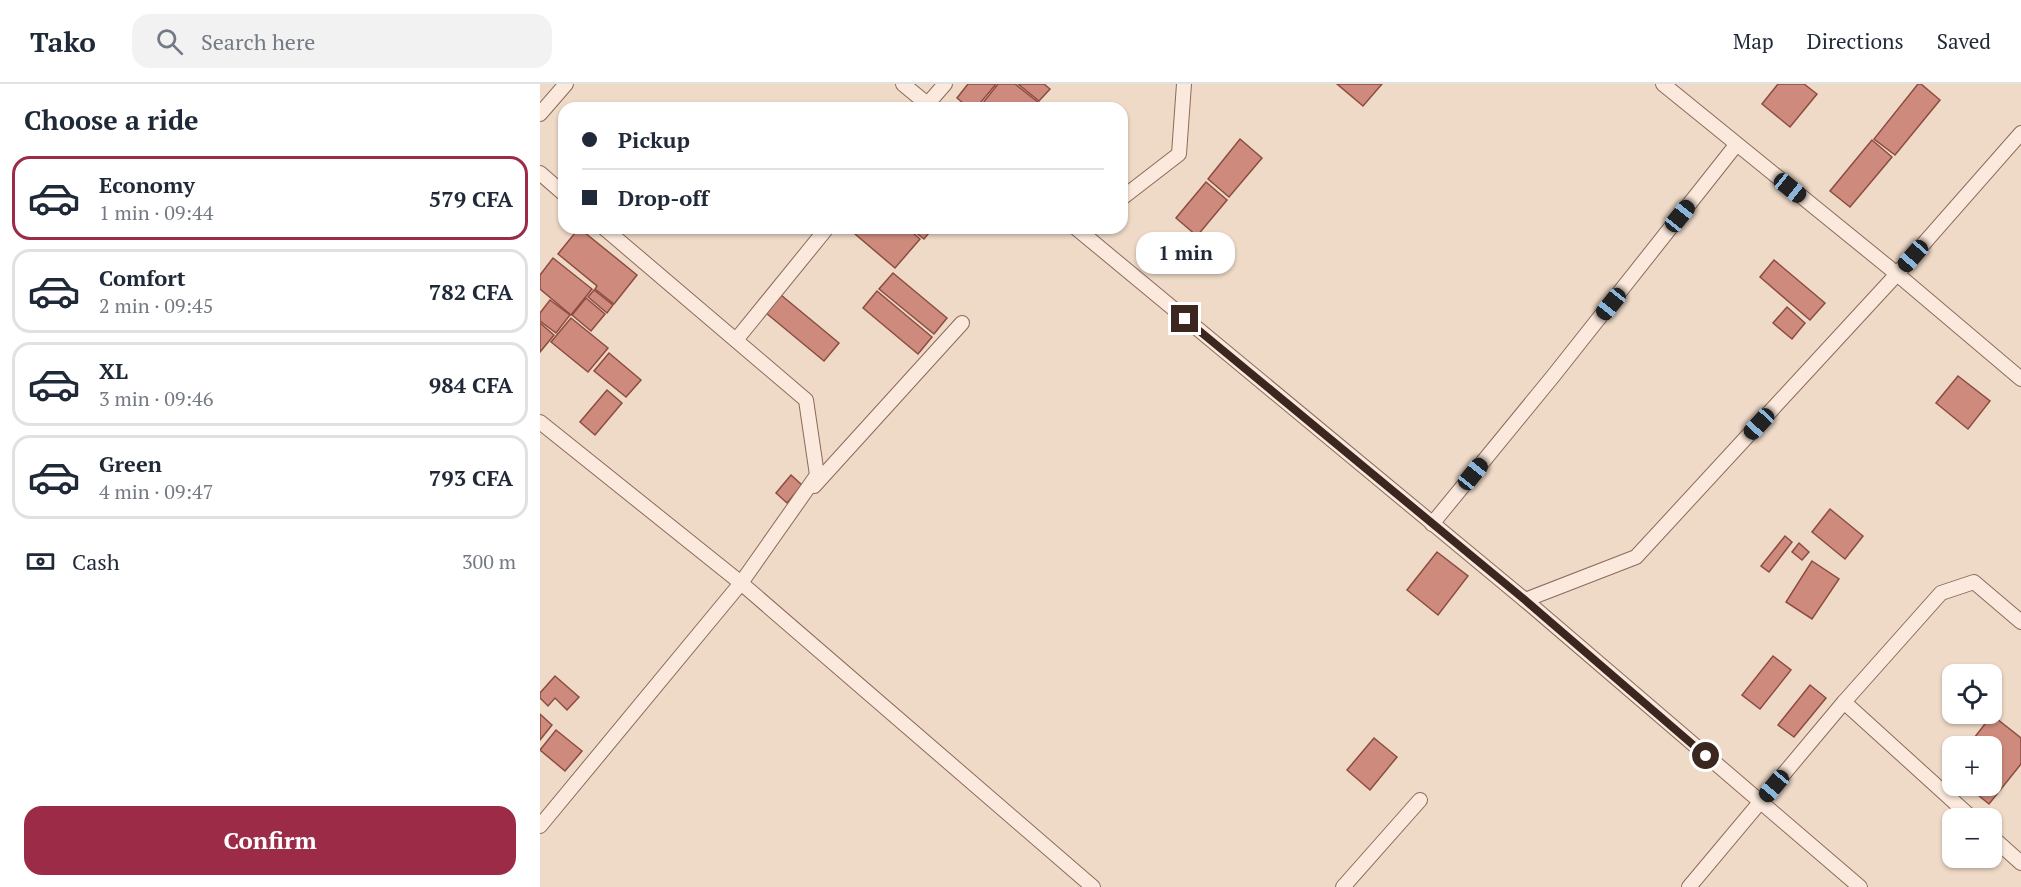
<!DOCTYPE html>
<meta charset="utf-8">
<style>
body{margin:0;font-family:"PT Serif",serif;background:#f2f2f3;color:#1f2937;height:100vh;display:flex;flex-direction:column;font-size:22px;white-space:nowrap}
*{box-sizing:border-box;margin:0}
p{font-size:20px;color:#747a83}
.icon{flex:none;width:33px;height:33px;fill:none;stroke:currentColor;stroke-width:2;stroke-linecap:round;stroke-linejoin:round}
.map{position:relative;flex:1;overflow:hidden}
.panel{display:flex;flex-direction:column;background:#fff;width:540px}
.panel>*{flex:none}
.top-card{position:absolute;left:18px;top:18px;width:570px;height:132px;border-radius:18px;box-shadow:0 2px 4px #0004;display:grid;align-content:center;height:132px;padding:0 24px;background:#fff}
.fabs{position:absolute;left:1402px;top:580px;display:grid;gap:12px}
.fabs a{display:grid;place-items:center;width:60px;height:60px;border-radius:12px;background:#fff;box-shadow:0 2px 4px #0004;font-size:30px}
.end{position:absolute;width:27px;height:27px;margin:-14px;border:8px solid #3c2720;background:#fff;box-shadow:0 0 0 3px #fff}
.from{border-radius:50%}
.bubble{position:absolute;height:42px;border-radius:18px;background:#fff;box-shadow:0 2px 4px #0004;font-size:20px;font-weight:700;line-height:42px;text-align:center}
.car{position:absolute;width:18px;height:36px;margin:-18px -9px;border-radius:8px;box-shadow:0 0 4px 2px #0007;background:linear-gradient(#222 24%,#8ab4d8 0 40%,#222 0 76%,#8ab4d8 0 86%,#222 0)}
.top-card b{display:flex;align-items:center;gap:21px;height:57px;font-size:22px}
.top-card b+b{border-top:2px solid #e0e1e3}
.top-card i{width:15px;height:15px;background:#1f2937}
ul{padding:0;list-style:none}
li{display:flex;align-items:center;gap:18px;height:84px;margin:0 12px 9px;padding:0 12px;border:3px solid #e0e1e3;border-radius:18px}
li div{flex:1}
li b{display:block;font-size:22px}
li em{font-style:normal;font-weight:700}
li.on{border-color:#9c2b48}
li>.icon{width:54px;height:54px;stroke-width:1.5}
h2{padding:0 24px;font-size:27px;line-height:72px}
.pay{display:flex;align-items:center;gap:15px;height:66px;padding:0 24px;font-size:22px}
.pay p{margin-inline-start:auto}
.primary-button{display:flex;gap:12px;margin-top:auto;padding:12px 24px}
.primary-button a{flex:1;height:69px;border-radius:18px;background:#9c2b48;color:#fff;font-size:24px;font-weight:700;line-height:69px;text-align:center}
header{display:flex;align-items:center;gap:36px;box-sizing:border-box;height:84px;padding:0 30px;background:#fff;border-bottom:2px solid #e0e1e3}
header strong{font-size:28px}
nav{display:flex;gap:33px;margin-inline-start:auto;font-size:21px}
.search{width:420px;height:54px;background:#f2f2f3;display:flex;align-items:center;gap:15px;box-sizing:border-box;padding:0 21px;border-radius:18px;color:#747a83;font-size:22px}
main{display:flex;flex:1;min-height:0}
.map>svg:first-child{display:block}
</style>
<header>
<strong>Tako</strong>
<div class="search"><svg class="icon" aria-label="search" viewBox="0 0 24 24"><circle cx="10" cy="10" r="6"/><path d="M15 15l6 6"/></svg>Search here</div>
<nav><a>Map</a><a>Directions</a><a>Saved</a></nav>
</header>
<main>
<section class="panel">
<h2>Choose a ride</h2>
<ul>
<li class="on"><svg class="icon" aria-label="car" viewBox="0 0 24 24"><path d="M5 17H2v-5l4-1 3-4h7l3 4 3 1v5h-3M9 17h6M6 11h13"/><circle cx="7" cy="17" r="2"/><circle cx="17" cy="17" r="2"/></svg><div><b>Economy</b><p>1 min · 09:44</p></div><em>579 CFA</em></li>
<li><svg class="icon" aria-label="car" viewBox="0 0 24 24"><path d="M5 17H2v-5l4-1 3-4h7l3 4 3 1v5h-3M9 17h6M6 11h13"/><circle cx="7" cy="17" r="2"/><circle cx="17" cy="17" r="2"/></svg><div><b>Comfort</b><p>2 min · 09:45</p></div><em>782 CFA</em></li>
<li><svg class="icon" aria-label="car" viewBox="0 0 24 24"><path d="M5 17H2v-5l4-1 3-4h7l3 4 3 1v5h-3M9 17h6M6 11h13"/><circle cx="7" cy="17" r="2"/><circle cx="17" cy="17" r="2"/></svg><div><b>XL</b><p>3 min · 09:46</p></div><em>984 CFA</em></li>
<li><svg class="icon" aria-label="car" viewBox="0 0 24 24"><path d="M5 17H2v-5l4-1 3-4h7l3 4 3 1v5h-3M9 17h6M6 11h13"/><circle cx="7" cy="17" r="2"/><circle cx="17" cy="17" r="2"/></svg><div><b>Green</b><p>4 min · 09:47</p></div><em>793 CFA</em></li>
</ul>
<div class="pay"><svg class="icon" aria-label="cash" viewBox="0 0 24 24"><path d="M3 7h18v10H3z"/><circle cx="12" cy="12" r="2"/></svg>Cash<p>300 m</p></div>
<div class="primary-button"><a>Confirm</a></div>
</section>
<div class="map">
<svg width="1481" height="803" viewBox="0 0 1481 803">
<rect width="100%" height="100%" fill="#efdac8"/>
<g fill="#ce8b7d" stroke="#8c4c41" stroke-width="1.5">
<path d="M 428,0 L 456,0 L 436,24 L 429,24 L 417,14 Z"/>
<path d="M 458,0 L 475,0 L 499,19 L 494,24 L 448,24 L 442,20 Z"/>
<path d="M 478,0 L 504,0 L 510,5 L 499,17 Z"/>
<path d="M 797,0 L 842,0 L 823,22 Z"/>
<path d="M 1238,0 L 1264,0 L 1277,10 L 1250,43 L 1222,20 Z"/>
<path d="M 1378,0 L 1381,0 L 1400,16 L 1355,71 L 1334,55 Z"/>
<path d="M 700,55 L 722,74 L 689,113 L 668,95 Z"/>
<path d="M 1332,56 L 1352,73 L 1310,123 L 1290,107 Z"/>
<path d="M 666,98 L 687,116 L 657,152 L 636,134 Z"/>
<path d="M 39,144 L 97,191 L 74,220 L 55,205 L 57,202 L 18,170 Z"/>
<path d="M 308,144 L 367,144 L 380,155 L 355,184 Z"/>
<path d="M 370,144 L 393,144 L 384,155 Z"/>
<path d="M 13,174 L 52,205 L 31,231 L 0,205 L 0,191 Z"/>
<path d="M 1234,176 L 1285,219 L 1270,236 L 1220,193 Z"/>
<path d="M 353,189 L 407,234 L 394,250 L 339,205 Z"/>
<path d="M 54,206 L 73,221 L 67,229 L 48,213 Z"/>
<path d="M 337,207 L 392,253 L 378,270 L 323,224 Z"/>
<path d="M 241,211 L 299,259 L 284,277 L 226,229 Z"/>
<path d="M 46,214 L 65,230 L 51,247 L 32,231 Z"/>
<path d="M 10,216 L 30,231 L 16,249 L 0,237 L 0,229 Z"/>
<path d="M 1247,223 L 1265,239 L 1252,255 L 1233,239 Z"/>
<path d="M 31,234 L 68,264 L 48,288 L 11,258 Z"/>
<path d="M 0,239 L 14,251 L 0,268 Z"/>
<path d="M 69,269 L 101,296 L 86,313 L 54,287 Z"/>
<path d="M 1418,292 L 1450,317 L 1428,345 L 1396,319 Z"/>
<path d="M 67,306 L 82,319 L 55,351 L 40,338 Z"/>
<path d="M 251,391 L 262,401 L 247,419 L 236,409 Z"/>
<path d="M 1290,425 L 1323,452 L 1305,475 L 1272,448 Z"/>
<path d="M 1245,452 L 1252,458 L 1229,488 L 1221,482 Z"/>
<path d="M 1259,459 L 1269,468 L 1262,476 L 1252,468 Z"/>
<path d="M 897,468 L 928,492 L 898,531 L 867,506 Z"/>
<path d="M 1272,477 L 1299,495 L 1272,535 L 1246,518 Z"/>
<path d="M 1233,572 L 1251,586 L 1220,625 L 1202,611 Z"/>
<path d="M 15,592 L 39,613 L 27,626 L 15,614 L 8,622 L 0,614 L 0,609 Z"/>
<path d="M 1270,601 L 1286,614 L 1254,653 L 1238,641 Z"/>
<path d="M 0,630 L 12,641 L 0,656 Z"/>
<path d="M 1452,631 L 1481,654 L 1481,680 L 1449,720 L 1427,702 L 1452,702 L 1452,663 L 1427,663 Z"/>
<path d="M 16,646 L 42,667 L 25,687 L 0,666 Z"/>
<path d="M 834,654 L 857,673 L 830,706 L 807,686 Z"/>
</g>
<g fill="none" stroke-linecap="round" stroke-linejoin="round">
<defs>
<g id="minor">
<path d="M 363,0 L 392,24"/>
<path d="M 1123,0 L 1357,190 L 1481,295"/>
<path d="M 384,24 L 405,0"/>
<path d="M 0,30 L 26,0"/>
<path d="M 0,89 L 24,110"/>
<path d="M 582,114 L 639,70 L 644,0"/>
<path d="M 536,144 L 985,516 L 1320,803"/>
<path d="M 196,256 L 287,144"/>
<path d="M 0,338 L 201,499 L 553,803"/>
<path d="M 274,402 L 422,239"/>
<path d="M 892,440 L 1014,291 L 1196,61"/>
<path d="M 985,516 L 1096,473 L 1357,190 L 1481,49"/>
<path d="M 1304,618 L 1433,735"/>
<path d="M 0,742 L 201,499 L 277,391 L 266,316 L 64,144"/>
<path d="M 1452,753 L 1481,779"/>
<path d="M 803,803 L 880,716"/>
<path d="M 1149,803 L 1304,618 L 1401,509 L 1434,498 L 1481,538"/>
</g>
</defs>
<use href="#minor" stroke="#8c6a5c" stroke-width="16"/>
<use href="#minor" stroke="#fae9dc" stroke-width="14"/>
</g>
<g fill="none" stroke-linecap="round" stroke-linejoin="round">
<path stroke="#3c2720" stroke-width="8" d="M 645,235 L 985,516 L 1166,672"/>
</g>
</svg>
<div class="fabs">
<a><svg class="icon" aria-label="locate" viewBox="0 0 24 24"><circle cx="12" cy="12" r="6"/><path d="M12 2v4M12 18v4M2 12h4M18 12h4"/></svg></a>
<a>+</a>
<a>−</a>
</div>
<i class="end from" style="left:1166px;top:672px"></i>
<i class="end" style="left:645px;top:235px"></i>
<div class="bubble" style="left:596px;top:148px;width:99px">1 min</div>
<i class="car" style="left:1250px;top:104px;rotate:129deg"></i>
<i class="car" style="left:1140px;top:132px;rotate:39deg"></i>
<i class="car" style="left:1373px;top:172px;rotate:221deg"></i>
<i class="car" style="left:1071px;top:220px;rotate:219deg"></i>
<i class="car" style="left:1219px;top:340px;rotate:223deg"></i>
<i class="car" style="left:933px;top:390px;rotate:39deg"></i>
<i class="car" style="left:1234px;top:702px;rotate:220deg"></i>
<div class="top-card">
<b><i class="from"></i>Pickup</b>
<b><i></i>Drop-off</b>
</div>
</div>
</main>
